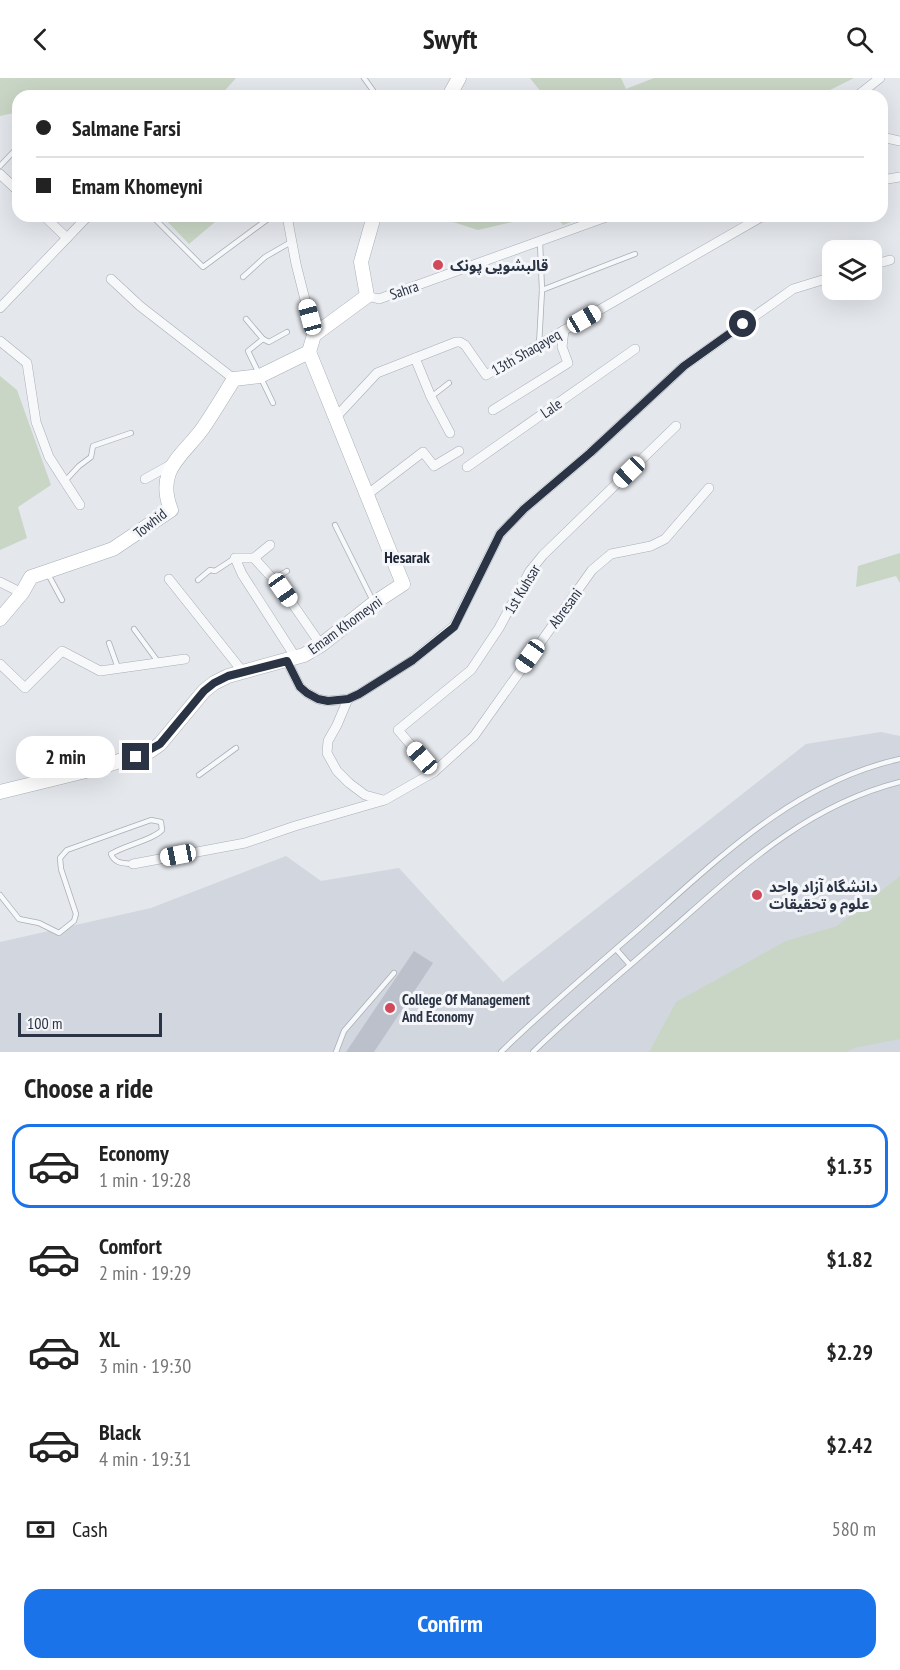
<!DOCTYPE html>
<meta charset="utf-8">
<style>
body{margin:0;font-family:"PT Sans Narrow","Noto Sans Arabic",sans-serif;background:#f2f2f2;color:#222;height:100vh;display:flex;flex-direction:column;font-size:22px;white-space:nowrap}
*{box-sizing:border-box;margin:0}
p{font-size:20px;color:#767676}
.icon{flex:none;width:33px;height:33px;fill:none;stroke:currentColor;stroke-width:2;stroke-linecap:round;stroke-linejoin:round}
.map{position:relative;height:974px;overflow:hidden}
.details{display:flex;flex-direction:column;background:#fff;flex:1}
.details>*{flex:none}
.top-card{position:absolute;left:12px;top:12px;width:876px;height:132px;border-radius:18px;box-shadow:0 6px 24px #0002;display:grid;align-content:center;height:132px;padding:0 24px;background:#fff}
.controls{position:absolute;left:822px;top:162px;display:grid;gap:12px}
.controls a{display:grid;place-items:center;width:60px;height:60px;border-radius:12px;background:#fff;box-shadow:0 6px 24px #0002;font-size:30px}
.scale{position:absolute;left:18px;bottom:15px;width:144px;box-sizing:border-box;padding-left:6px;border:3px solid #2b3445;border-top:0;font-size:16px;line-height:21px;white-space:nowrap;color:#2b3445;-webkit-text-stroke:4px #f4f6f9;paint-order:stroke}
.end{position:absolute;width:27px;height:27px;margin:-14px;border:8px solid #2b3445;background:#fff;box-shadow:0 0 0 3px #fff}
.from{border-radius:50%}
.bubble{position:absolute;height:42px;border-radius:18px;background:#fff;box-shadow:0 6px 24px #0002;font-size:20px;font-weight:700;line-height:42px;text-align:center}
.car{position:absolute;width:18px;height:36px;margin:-18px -9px;border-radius:8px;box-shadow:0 0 4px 2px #0007;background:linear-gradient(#fff 24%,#345 0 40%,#fff 0 76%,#345 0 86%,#fff 0)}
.top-card b{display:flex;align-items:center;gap:21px;height:57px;font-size:22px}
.top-card b+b{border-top:2px solid #e0e0e0}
.top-card i{width:15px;height:15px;background:#222}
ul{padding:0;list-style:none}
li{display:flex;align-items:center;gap:18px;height:84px;margin:0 12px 9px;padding:0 12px;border:3px solid transparent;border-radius:18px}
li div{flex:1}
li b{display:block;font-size:22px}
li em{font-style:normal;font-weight:700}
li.current{border-color:#1a73e8}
li>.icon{width:54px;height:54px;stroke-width:1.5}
h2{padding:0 24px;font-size:27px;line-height:72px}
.pay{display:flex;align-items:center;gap:15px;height:66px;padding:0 24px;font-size:22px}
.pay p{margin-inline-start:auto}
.button{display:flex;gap:12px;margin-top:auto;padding:12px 24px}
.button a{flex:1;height:69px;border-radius:18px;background:#1a73e8;color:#fff;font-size:24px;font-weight:700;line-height:69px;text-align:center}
header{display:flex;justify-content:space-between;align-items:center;height:78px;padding:0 24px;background:#fff;font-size:27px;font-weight:700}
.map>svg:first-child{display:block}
</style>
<header><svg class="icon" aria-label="back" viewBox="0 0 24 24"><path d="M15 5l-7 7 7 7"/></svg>Swyft<svg class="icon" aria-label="search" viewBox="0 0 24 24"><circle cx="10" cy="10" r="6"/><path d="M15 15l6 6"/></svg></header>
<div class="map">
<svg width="900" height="974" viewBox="0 0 900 974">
<rect width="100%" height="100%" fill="#e4e7ec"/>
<path fill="#d2d6de" d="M 881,654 L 900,658 L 900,974 L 0,974 L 0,864 L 151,830 L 286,778 L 321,803 L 399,790 L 503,904 L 806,666 Z"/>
<g fill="#c9d6c5">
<path d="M 0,0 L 236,0 L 220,18 L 18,18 L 18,34 L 0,38 Z"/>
<path d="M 530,0 L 621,0 L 626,11 L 654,0 L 854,0 L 818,18 L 541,18 L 541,14 Z"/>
<path d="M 162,138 L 222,138 L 189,166 Z"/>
<path d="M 449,138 L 538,138 L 478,152 L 450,143 Z"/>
<path d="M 555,138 L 587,138 L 563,147 Z"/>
<path d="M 0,298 L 17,312 L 51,407 L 18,429 L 27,460 L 0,472 Z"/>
<path d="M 900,475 L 900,505 L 896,498 L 856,509 L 858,488 Z"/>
<path d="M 900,798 L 900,961 L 854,970 L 846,974 L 649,974 L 676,924 L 786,863 L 837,848 Z"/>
</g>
<path fill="#bbc0ca" d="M 414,873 L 433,885 L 374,974 L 346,974 Z"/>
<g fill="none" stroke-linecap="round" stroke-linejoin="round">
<defs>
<g id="lane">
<path d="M 364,0 L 377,18"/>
<path d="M 0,88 L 18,69"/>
<path d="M 152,138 L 203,189 L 272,138"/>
<path d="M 243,199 L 265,179 L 291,164"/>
<path d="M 542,212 L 635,176"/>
<path d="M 246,241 L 263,261 L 248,273 L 273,325"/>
<path d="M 263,261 L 269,264 L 287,254"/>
<path d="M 539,267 L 542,212 L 540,164"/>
<path d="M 431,319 L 449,305"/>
<path d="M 66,402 L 79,388 L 91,379 L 93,368 L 131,355"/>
<path d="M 335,447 L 373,523"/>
<path d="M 48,496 L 62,522"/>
<path d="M 274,501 L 287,493"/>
<path d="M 198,502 L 210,492 L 215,493 L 235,480"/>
<path d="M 134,551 L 159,585"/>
<path d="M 109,565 L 118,590"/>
<path d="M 199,697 L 236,670"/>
<path d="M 0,817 L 19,841 L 39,845 L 59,855 L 74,843 L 76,836 L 61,791 L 60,780 L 67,772 L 151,742 L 161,744 L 162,752 C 153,762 125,767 111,776 C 115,786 123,785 133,786"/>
<path d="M 616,871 L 630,887"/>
<path d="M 336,974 L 344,953 L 394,895"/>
<path d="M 501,974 C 546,930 593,891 640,850 C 718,781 795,704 900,681"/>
<path d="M 533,974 C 573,935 617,899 659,862 C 734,797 801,729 900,704"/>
</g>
<g id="street">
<path d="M 857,18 L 880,0"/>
<path d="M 882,59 L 900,63"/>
<path d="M 0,96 L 18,113"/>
<path d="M 882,102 L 900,99"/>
<path d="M 44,138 L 67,160"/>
<path d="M 287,138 L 296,186 L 314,257"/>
<path d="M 872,187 L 890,182"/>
<path d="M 111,201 L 140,228 L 234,301"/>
<path d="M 367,218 L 379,221 L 609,138"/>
<path d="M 0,230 L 88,138"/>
<path d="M 0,263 L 27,285 L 36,344 L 49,379 L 80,427"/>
<path d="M 415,280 L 431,319 L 450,355"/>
<path d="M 493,332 L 568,285 L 562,269 L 564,252"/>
<path d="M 336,339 L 377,295 L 456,264 L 460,264 L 465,267 L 486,297 L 763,138"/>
<path d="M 467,389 L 635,271"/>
<path d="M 145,401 L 172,386"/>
<path d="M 368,416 L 423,374 L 434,388 L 459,373"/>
<path d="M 270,467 L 254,480 L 235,480 L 242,496 L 296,580"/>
<path d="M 254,480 L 283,512 L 321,567"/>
<path d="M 169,501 L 243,594"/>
<path d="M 0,504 L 22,515"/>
<path d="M 287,583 L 300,609 L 307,615 L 318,621 L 328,623 L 348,621 L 359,616 L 413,582 L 454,548 L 500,456 L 524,431 L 590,375 L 684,288 L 793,211 L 832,199"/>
<path d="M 0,586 L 25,610 L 62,573 L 100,593 L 185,581"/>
<path d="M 348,621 L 337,647 L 328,663 L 327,675 L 337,693 L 349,705 L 365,717 L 383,722"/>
<path d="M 434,694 L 398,652 L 471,592 L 499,550 L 530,493 L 543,477 L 676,348"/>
<path d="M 133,786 L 245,765 L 295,748 L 385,722 L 434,694 L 474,658 L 592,492 L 611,476 L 651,468 L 665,461 L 709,410"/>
</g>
<g id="secondary">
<path d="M 449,18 L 459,0"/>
<path d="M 309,274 L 314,257 L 367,218 L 361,184 L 374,138"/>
<path d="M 0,541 L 22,515 L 31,499 L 113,471 L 171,432 C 155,391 183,378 203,350 C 214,334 224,317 234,301 L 260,298 L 309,274"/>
<path d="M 0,714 L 98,690 L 150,673 L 160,666 L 204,613 L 214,605 L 228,598 L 304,577 L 321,567 L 374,525 L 403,506 L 309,274"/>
</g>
</defs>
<use href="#lane" stroke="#a9aeb7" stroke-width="6"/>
<use href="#street" stroke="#a9aeb7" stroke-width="10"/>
<use href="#secondary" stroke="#a9aeb7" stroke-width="15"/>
<use href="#lane" stroke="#f7f8fa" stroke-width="4.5"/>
<use href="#street" stroke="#f7f8fa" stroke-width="9"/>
<use href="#secondary" stroke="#fff" stroke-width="14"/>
</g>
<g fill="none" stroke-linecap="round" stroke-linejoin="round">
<path stroke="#2b3445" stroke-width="8" d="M 136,679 L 160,666 L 204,613 L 214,605 L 228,598 L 287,583 L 300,609 L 307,615 L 318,621 L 328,623 L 348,621 L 359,616 L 413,582 L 454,549 L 500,456 L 524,431 L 590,375 L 684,288 L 743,246"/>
</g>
<g fill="#d1495b" stroke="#f4f6f9" stroke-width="2">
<circle cx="438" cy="187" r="6"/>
<circle cx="757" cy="817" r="6"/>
<circle cx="390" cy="930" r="6"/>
</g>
<g text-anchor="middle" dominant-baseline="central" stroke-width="6" stroke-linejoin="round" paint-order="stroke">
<g font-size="15" font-weight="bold" fill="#2b3445" stroke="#f4f6f9" text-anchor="start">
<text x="450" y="187">قالبشویی پونک</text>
<text x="769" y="808">دانشگاه آزاد واحد<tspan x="769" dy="17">علوم و تحقیقات</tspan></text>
<text x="402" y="921">College Of Management<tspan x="402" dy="17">And Economy</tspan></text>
</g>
<g font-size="15" fill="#2b3445" stroke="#f4f6f9">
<text transform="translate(404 212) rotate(-19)">Sahra</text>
<text transform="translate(526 274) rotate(-30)">13th Shaqayeq</text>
<text transform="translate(551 330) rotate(-35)">Lale</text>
<text transform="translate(150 445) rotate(-38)">Towhid</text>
<text transform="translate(522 511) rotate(-59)">1st Kuhsar</text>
<text transform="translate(565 530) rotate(-54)">Abresani</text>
<text transform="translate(345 547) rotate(-36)">Emam Khomeyni</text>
</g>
<g font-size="16" font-weight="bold" fill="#1d2536" stroke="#f4f6f9">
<text x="407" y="479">Hesarak</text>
</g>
</g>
</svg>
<div class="controls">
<a><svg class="icon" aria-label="layers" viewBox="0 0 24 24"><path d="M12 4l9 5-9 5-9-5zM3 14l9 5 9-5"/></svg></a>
</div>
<div class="scale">100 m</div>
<i class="end from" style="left:743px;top:246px"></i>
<i class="end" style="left:136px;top:679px"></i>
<div class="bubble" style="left:16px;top:658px;width:99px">2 min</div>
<i class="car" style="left:310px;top:239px;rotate:345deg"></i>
<i class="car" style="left:584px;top:241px;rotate:60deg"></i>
<i class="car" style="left:629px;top:394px;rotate:226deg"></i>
<i class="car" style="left:283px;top:512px;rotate:145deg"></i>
<i class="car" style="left:530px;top:578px;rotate:215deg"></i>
<i class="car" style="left:422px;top:680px;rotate:319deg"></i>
<i class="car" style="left:178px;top:777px;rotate:259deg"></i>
<div class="top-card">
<b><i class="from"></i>Salmane Farsi</b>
<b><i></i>Emam Khomeyni</b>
</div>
</div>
<section class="details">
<h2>Choose a ride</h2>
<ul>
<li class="current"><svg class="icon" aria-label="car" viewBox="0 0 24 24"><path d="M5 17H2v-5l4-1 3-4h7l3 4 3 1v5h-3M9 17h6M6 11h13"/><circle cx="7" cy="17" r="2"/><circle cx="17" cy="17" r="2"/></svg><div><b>Economy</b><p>1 min · 19:28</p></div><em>$1.35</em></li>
<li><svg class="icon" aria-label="car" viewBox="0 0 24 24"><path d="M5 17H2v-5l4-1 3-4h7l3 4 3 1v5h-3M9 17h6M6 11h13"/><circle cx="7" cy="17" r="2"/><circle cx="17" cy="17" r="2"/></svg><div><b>Comfort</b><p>2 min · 19:29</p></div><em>$1.82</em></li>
<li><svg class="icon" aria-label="car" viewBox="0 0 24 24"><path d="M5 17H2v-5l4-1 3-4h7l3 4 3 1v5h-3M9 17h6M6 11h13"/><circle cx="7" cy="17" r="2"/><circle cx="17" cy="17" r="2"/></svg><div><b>XL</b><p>3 min · 19:30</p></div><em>$2.29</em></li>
<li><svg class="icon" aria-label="car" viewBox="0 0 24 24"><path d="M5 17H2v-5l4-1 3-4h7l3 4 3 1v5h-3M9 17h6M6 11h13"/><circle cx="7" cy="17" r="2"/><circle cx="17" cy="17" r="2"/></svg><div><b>Black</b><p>4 min · 19:31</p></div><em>$2.42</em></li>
</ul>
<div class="pay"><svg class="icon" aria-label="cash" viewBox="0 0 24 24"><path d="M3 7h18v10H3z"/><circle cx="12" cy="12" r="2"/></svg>Cash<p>580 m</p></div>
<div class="button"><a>Confirm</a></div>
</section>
